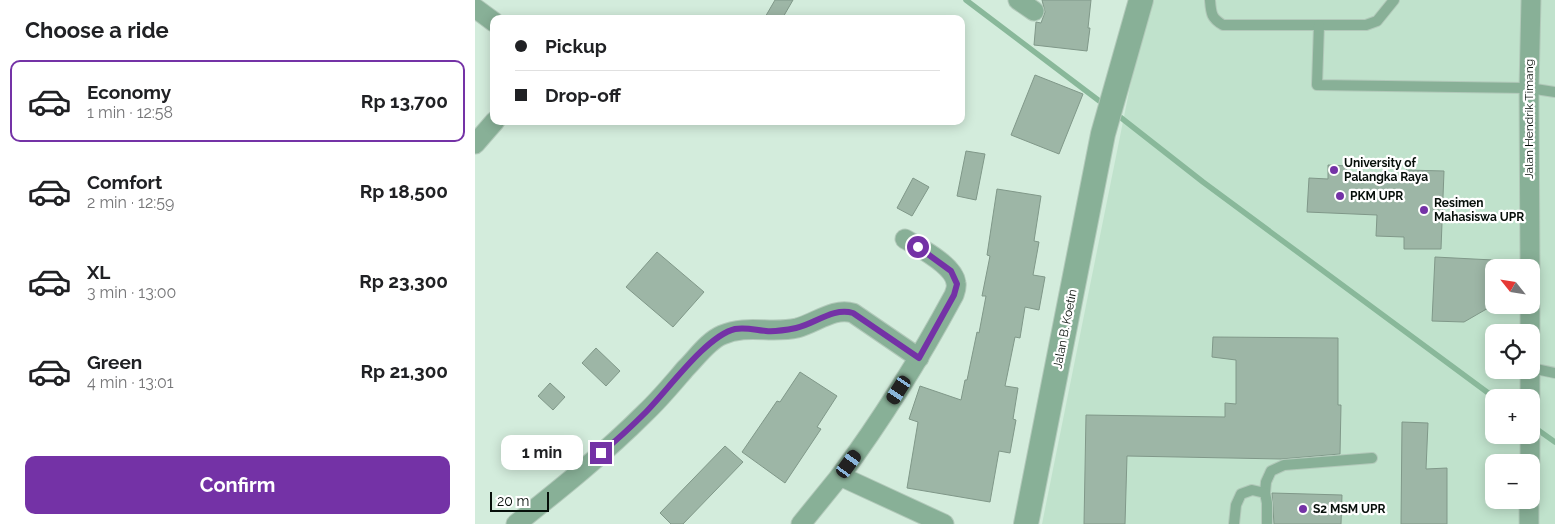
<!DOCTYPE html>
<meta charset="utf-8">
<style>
body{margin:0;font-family:Raleway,sans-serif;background:#f6f6f6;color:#202124;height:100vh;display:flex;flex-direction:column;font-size:19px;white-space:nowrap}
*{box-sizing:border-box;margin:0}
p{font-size:16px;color:#757577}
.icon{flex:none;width:28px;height:28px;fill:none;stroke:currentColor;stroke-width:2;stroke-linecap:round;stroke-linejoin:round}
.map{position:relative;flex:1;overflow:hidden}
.drawer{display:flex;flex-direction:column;background:#fff;width:475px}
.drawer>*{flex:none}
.hud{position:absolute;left:15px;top:15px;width:475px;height:110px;border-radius:10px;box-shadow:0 2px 12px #0003;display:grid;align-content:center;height:110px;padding:0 25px;background:#fff}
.needle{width:32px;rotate:300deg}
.controls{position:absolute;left:1010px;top:259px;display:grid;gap:10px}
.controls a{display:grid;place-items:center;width:55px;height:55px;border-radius:10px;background:#fff;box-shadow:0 2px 12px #0003;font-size:25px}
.scale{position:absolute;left:15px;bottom:12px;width:59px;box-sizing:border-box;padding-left:5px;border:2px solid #070f0a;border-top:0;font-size:14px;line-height:18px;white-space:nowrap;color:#070f0a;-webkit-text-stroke:4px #fff;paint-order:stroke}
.end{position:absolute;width:22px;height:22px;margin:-11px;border:6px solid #7432a6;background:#fff;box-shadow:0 0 0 2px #fff}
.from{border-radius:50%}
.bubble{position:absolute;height:35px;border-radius:10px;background:#fff;box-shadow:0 2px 12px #0003;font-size:16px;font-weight:700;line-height:35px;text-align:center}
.car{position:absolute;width:15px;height:30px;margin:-15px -8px;border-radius:6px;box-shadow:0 0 4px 1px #0007;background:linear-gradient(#222 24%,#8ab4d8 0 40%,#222 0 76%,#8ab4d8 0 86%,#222 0)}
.hud b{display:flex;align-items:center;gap:18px;height:48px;font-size:19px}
.hud b+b{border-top:1px solid #e0e0e0}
.hud i{width:12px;height:12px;background:#202124}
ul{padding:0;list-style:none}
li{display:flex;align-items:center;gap:15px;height:82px;margin:0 10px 8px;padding:0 15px;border:2px solid transparent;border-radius:10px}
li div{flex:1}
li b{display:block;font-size:19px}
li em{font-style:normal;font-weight:700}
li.active{border-color:#7432a6}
li>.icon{width:45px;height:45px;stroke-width:1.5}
h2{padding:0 25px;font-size:22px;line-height:60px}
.cta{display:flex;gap:10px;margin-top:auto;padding:10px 25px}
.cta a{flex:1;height:58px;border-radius:10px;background:#7432a6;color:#fff;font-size:20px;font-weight:700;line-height:58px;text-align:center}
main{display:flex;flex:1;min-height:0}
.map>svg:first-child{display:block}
</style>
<main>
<section class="drawer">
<h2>Choose a ride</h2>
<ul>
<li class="active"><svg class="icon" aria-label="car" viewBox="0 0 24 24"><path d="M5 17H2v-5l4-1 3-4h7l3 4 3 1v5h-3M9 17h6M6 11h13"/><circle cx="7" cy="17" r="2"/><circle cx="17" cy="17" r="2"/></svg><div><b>Economy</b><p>1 min · 12:58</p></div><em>Rp 13,700</em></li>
<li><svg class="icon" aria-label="car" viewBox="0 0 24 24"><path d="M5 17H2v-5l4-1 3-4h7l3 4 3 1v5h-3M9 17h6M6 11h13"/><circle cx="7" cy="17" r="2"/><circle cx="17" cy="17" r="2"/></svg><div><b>Comfort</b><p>2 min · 12:59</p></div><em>Rp 18,500</em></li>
<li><svg class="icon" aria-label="car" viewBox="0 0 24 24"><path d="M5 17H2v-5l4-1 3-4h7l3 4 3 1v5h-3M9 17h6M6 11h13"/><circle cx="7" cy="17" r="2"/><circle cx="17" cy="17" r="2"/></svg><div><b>XL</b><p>3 min · 13:00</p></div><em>Rp 23,300</em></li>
<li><svg class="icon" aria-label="car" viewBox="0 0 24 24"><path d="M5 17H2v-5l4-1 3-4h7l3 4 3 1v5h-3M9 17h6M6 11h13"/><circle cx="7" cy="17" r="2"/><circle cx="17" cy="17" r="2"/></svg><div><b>Green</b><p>4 min · 13:01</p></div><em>Rp 21,300</em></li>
</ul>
<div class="cta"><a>Confirm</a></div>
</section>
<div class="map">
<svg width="1080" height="524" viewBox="0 0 1080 524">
<rect width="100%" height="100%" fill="#d3ecdc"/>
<path fill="#c0e2cc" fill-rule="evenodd" d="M 679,0 L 1080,0 L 1080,524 L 567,524 L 658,72 ZM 1019,268 L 1056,268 L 1056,305 L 1019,305 ZM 1019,332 L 1056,332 L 1056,370 L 1019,370 ZM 1019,398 L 1056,398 L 1056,435 L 1019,435 ZM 1019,462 L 1056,462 L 1056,500 L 1019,500 Z"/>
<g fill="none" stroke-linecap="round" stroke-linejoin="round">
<g stroke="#89b89a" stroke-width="5.5">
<path d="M 491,0 L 631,106"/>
<path d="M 640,113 L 728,182 L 1020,398"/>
<path d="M 1056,425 L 1080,442"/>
</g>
</g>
<g fill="#9db6a6" stroke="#809889">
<path d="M 300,0 L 318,0 L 307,19 L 289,19 Z"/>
<path d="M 567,0 L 616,0 L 613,28 L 615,28 L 612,51 L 559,45 L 561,22 L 566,23 L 570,12 Z"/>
<path d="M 560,75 L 608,94 L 584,154 L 536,135 Z"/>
<path d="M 491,151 L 510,154 L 501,200 L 482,196 Z"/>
<path d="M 853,165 L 872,166 L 871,180 L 902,181 L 902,175 L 931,175 L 931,170 L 969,171 L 966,249 L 929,249 L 929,237 L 901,236 L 902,215 L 832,212 L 834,178 L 853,179 Z"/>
<path d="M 438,178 L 454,187 L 437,216 L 422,208 Z"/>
<path d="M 522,189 L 566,196 L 559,241 L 564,242 L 558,275 L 570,277 L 564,310 L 550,307 L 545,338 L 540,337 L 530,386 L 543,388 L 538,419 L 541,420 L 535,453 L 524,451 L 515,502 L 432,488 L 443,422 L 434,419 L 445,386 L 486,400 L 490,380 L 492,380 L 502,332 L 504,333 L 511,296 L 507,296 L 515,256 L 512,255 Z"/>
<path d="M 182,252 L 229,292 L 198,327 L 151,287 Z"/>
<path d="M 960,257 L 1018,260 L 1015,307 L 989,322 L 957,321 Z"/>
<path d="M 738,337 L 863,338 L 863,405 L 866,405 L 865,454 L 806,459 L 652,456 L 650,524 L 609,524 L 611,415 L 750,417 L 750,403 L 761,404 L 761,360 L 737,357 Z"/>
<path d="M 121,348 L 145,371 L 131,386 L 107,363 Z"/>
<path d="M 325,372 L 362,396 L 342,427 L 346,429 L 310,483 L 267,452 L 302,401 L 305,402 Z"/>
<path d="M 75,383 L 90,397 L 78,410 L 63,396 Z"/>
<path d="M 927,422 L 953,423 L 951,469 L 972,468 L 972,524 L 926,524 Z"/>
<path d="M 250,446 L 268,462 L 208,524 L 196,524 L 185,513 Z"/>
<path d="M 797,493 L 867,495 L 866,524 L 799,524 Z"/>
</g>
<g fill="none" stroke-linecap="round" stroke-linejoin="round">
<defs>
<g id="service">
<path d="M 735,0 C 736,13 736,18 748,25 L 891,25 L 902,21 L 919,0"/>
<path d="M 844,25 L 842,85 L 1054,88 L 1080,92"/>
<path d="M 1056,368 L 1080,373"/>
<path d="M 790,493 L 791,482 L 796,471 L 809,465 L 897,458"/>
<path d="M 759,524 L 761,505 L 766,494 L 777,490 L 790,493 L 792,503 L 792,524"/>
</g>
<g id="minor">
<path d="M 543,0 L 559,11"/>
<path d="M 0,8 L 19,22"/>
<path d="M 0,144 L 20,121"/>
<path d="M 430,239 C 445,248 479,265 481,283 C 482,287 480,292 479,295 C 445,358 408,418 365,476 L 469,524"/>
<path d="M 1055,268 L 1054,88 L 1056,0"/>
<path d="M 1055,305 L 1055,332"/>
<path d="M 1055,398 L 1055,370"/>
<path d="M 1055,462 L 1055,435"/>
<path d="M 41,524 C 85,489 130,453 170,413 C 185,399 198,383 211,368 C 222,357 233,341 247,335 C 272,324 296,334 322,328 C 341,323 359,307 378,313 L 444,358"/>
<path d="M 326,524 L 365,476"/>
<path d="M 1054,524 L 1054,500"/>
</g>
<path id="tertiary" d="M 551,524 L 628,134 L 666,0"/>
</defs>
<use href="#service" stroke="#b2c9ba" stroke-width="12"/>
<use href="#minor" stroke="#b2c9ba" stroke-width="21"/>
<use href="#tertiary" stroke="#b2c9ba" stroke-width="26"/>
<use href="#service" stroke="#88b097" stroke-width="10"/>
<use href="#minor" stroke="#88b097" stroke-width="19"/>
<use href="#tertiary" stroke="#88b097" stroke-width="24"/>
</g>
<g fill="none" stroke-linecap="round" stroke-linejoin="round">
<path stroke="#7432a6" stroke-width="6" d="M 126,453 C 142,440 157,426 171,412 C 193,390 231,336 260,329 C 271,327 280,330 291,331 C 301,332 311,330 321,328 C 340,324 358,307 378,313 L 444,358 L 479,295 L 482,284 L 476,271 L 443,247"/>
</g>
<g fill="#7432a6" stroke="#fff" stroke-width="2">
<circle cx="859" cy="170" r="5"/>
<circle cx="865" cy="196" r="5"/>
<circle cx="949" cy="210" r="5"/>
<circle cx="828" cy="509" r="5"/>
</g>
<g text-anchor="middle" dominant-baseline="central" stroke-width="4.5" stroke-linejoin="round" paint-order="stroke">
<g font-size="12" fill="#070f0a" stroke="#fff">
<text transform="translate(1054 119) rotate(-90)">Jalan Hendrik Timang</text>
<text transform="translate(590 329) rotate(-79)">Jalan B. Koetin</text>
</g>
<g font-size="12" font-weight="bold" fill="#070f0a" stroke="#fff" text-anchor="start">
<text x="869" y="163">University of<tspan x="869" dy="14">Palangka Raya</tspan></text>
<text x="875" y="196">PKM UPR</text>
<text x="959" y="203">Resimen<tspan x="959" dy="14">Mahasiswa UPR</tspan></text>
<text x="838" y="509">S2 MSM UPR</text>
</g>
</g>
</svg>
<div class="controls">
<a><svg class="needle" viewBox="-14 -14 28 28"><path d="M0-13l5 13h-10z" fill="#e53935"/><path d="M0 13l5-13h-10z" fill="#757577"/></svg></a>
<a><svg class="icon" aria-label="locate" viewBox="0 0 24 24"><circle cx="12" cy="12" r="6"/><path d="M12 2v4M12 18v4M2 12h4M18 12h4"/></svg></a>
<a>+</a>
<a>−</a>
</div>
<div class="scale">20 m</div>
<i class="end from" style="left:443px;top:247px"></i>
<i class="end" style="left:126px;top:453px"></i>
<div class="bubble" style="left:26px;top:435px;width:82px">1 min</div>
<i class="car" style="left:424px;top:390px;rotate:213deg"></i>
<i class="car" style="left:374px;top:464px;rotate:36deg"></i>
<div class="hud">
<b><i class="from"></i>Pickup</b>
<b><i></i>Drop-off</b>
</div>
</div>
</main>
